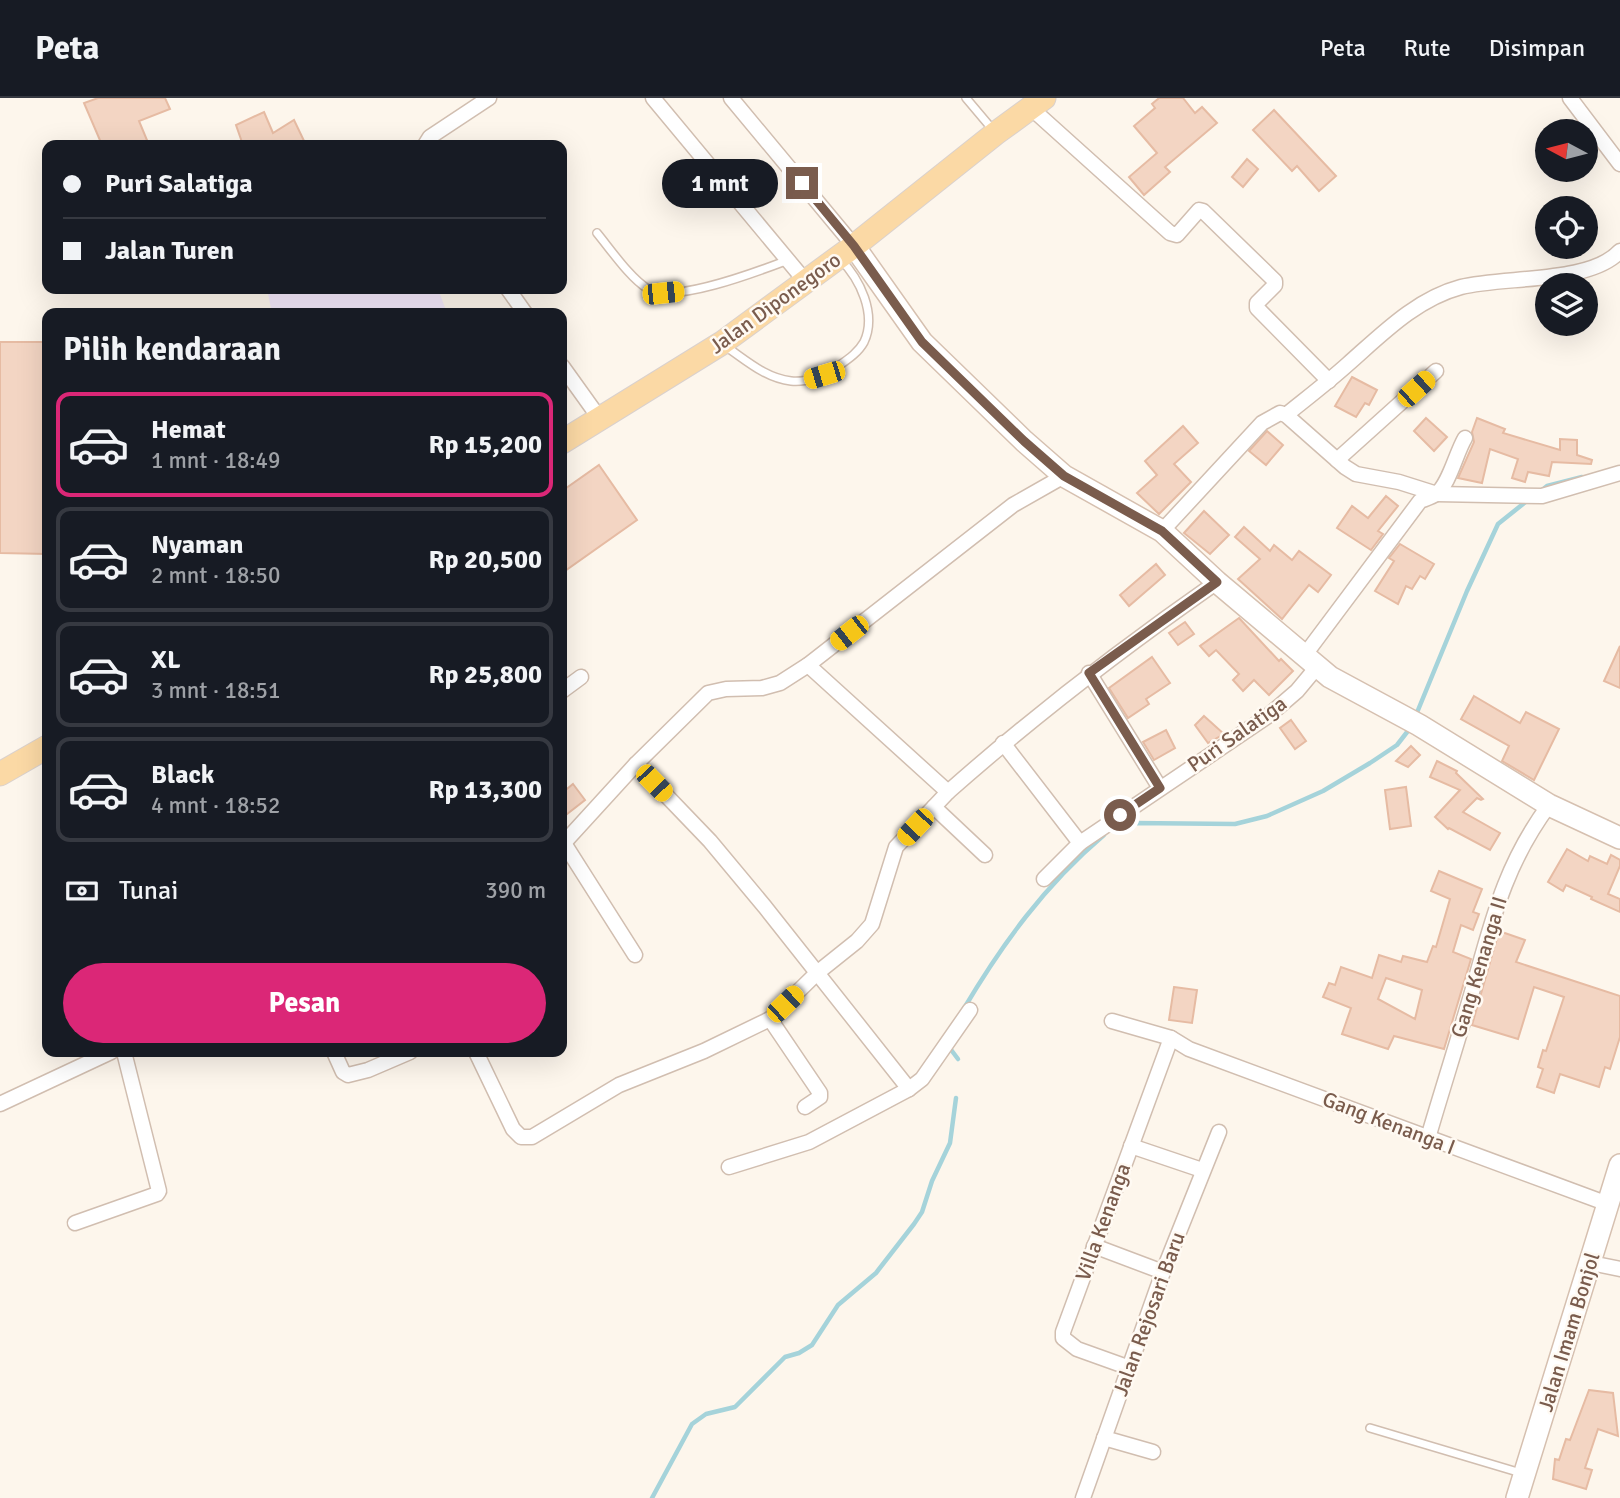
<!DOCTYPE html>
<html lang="id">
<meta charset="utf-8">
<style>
body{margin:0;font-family:Signika,sans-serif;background:#20242c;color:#f1f3f6;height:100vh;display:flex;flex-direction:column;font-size:26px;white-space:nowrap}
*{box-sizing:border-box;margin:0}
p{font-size:23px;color:#9ea1a6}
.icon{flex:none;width:38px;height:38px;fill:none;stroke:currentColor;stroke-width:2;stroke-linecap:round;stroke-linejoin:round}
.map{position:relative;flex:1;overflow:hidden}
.details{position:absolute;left:42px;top:210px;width:525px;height:749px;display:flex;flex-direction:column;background:#171b24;border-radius:14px;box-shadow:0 7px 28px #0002}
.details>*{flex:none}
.guide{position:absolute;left:42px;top:42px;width:525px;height:154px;border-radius:14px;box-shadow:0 7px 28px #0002;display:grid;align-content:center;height:154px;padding:0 21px;background:#171b24}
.needle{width:46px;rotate:277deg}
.buttons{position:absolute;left:1535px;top:21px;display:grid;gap:14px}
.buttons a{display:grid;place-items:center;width:63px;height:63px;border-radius:50%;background:#171b24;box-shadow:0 7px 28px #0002;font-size:35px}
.end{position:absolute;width:32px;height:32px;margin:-16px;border:9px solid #7a5c4d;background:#fff;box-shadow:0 0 0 4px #fff}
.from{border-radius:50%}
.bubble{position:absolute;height:49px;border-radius:24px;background:#171b24;box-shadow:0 7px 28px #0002;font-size:23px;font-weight:700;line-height:49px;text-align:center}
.car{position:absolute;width:21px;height:42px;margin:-21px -10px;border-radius:9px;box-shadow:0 0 5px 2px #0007;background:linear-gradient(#f5c518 24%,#345 0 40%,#f5c518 0 76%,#345 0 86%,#f5c518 0)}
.guide b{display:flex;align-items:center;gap:24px;height:66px;font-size:26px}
.guide b+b{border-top:2px solid #363941}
.guide i{width:18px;height:18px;background:#f1f3f6}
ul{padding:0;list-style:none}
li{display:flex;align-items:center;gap:21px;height:105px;margin:0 14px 10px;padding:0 7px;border:4px solid #363941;border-radius:14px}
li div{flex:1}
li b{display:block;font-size:26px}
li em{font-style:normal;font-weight:700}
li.on{border-color:#db2777}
li>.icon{width:63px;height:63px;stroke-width:1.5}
h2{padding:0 21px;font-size:32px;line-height:84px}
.pay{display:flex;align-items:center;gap:18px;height:77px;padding:0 21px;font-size:26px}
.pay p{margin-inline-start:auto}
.cta{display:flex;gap:14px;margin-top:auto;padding:14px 21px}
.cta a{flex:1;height:80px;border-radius:42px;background:#db2777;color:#fff;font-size:28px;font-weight:700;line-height:80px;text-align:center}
header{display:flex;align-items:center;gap:42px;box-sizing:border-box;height:98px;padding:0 35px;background:#171b24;border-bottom:2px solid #363941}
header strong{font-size:33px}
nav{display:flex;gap:38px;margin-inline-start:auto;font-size:24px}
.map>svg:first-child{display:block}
</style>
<header>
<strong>Peta</strong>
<nav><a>Peta</a><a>Rute</a><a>Disimpan</a></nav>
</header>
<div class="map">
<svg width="1620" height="1400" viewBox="0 0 1620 1400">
<rect width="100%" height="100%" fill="#fdf6ec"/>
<path fill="#f3e8fa" d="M 267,191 L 438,191 L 447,215 L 272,215 Z"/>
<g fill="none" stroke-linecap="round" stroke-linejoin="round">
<g stroke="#a5d3da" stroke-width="4.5">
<path d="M 1541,393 L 1547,388 L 1582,379"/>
<path d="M 1416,617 L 1467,493 L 1498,426 L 1528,402"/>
<path d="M 1113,730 L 1133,725 L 1235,726 L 1267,718 L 1323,693 L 1370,665 L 1397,647 L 1411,629"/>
<path d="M 963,912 C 1002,846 1045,787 1104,737"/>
<path d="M 949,949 L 958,961"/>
<path d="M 652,1400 L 692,1326 L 706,1316 L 735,1309 L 785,1259 L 799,1255 L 812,1247 L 838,1207 L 876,1175 L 914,1126 L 922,1114 L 932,1083 L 950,1045 L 956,1000"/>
</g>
</g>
<g fill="#f3d5c3" stroke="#e6bba3" stroke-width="2" fill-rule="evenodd">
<path d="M 98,0 L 165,0 L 170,11 L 139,23 L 149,47 L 102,47 L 84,5 Z"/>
<path d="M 1159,0 L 1183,0 L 1195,15 L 1202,9 L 1217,25 L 1165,69 L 1170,74 L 1144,97 L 1129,79 L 1157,55 L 1134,28 L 1155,10 L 1152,6 Z"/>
<path d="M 1274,12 L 1336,78 L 1319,93 L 1297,68 L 1292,73 L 1253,32 Z"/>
<path d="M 264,14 L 273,35 L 294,22 L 306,47 L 243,47 L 236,27 Z"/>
<path d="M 1247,61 L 1258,71 L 1243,89 L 1232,79 Z"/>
<path d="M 0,244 L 47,244 L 47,456 L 0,455 Z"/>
<path d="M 1352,279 L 1377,292 L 1369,307 L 1365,305 L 1356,319 L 1335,308 Z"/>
<path d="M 1426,320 L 1447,339 L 1434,353 L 1414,333 Z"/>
<path d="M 1477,320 L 1505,331 L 1503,335 L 1560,352 L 1560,341 L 1577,342 L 1577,357 L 1592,362 L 1591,366 L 1552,364 L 1549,378 L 1528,374 L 1525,384 L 1512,380 L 1518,361 L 1490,351 L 1482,385 L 1458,380 L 1474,344 L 1472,334 Z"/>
<path d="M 1183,328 L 1198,345 L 1174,366 L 1191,384 L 1159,416 L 1137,395 L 1157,377 L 1145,363 Z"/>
<path d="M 1267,333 L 1283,347 L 1266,367 L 1249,353 Z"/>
<path d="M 599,367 L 637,422 L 562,475 L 562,393 Z"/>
<path d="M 1386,398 L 1398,408 L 1378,433 L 1383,436 L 1371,452 L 1337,430 L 1352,408 L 1368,420 Z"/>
<path d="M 1204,413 L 1229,437 L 1210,456 L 1184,435 Z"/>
<path d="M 1244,429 L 1270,453 L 1274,447 L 1292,462 L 1299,453 L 1331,477 L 1318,494 L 1309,487 L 1282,521 L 1238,481 L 1260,461 L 1235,439 Z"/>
<path d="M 1400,446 L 1434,466 L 1425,481 L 1420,478 L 1412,491 L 1406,488 L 1398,506 L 1375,493 L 1394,463 L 1389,460 Z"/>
<path d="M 1156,466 L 1165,477 L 1129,508 L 1120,497 Z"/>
<path d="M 1239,520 L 1279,563 L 1281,561 L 1293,573 L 1269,597 L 1254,582 L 1243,593 L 1233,582 L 1239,576 L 1216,552 L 1209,558 L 1200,548 Z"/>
<path d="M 1185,524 L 1194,536 L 1178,547 L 1169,535 Z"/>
<path d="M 1620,548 L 1620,590 L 1604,583 Z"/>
<path d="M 1152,559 L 1170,585 L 1146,601 L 1149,606 L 1128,620 L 1109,590 Z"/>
<path d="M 1474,598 L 1520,625 L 1526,614 L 1559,631 L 1534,682 L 1502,663 L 1509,648 L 1461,621 Z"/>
<path d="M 1204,618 L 1224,636 L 1208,645 L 1195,627 Z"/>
<path d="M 1291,622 L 1306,643 L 1295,651 L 1280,630 Z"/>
<path d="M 1166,632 L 1175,650 L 1154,662 L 1143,644 Z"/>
<path d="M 1411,648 L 1420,657 L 1408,669 L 1396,663 Z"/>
<path d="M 1437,663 L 1457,673 L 1456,675 L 1483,701 L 1481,702 L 1477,700 L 1463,714 L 1500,735 L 1490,752 L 1449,730 L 1448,731 L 1435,719 L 1460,692 L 1430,679 Z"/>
<path d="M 573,686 L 585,702 L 562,720 L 562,695 Z"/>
<path d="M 1406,689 L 1411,728 L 1390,731 L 1385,692 Z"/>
<path d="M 1567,751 L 1588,763 L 1590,758 L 1607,766 L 1611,757 L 1620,762 L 1620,768 L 1608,796 L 1620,801 L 1620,814 L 1591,801 L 1592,799 L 1566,787 L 1563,793 L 1548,784 Z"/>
<path d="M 1439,773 L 1482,791 L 1473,814 L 1479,816 L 1473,832 L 1461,827 L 1453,854 L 1471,861 L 1444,951 L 1394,938 L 1388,951 L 1342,936 L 1351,910 L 1323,899 L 1329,885 L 1335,887 L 1341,869 L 1372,880 L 1379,857 L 1401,864 L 1403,858 L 1427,864 L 1433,848 L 1436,849 L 1450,801 L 1431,793 ZM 1386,880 L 1422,892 L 1415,921 L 1378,901 Z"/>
<path d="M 1499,833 L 1525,842 L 1516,864 L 1620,898 L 1620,939 L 1610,971 L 1605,969 L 1599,989 L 1560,976 L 1554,995 L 1537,989 L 1543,971 L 1538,969 L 1543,952 L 1546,953 L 1564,899 L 1534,889 L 1518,941 L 1472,927 Z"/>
<path d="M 1174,889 L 1197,892 L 1192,925 L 1169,922 Z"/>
<path d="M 1589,1292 L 1613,1295 L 1618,1338 L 1598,1331 L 1585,1370 L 1592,1372 L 1586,1391 L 1553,1381 L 1555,1361 L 1559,1362 L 1566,1341 L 1570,1342 Z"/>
</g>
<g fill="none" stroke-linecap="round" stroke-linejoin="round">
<defs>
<g id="lane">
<path d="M 966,0 L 993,32"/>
<path d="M 597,135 C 611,152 630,180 648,191 C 674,206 759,173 788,162"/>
<path d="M 725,248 C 746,262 765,280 791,283 C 807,285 823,277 837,269 C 847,262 858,255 864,244 C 877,216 860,181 840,161"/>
<path d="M 1370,1330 L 1521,1375"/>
</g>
<g id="street">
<path d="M 653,0 L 806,184"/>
<path d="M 731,0 L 854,148"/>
<path d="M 1570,0 L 1620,66"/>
<path d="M 1031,10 L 1170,135 L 1177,137 L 1199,112 L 1203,113 L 1275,183 L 1275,187 L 1257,205 L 1257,210 L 1329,283"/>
<path d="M 425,47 L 430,39 L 489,0"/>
<path d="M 508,191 L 525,215"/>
<path d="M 562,268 L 600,321"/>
<path d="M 1286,317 C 1307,300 1328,284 1348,266 C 1382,236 1416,201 1461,189 C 1504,178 1590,186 1620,153"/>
<path d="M 1337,362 L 1436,273"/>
<path d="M 1162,433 L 1262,325 L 1280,315 L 1286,317 L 1345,369 L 1356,376 L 1399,384 L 1437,396 L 1542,398 L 1620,375"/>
<path d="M 1304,558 L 1420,403 C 1425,401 1432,399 1436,396 C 1449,387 1456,355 1465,340"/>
<path d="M 1089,575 L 1160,690"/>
<path d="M 562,593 L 581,579"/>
<path d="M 1003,645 L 1080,745 L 1268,618 L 1297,593 L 1317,569"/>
<path d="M 636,666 L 710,743 L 765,809 L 909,991"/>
<path d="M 948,694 C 1035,617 1121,551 1217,484"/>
<path d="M 934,709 L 985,757"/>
<path d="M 562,742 L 635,857"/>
<path d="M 562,747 L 636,666 L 708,595 L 726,591 L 762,590 L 780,585 L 808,567 L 1013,407 L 1064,378"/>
<path d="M 1044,781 L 1080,745"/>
<path d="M 770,921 L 820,995 L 820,999 L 805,1009"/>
<path d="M 1112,923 L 1171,940 L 1189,951 L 1608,1106"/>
<path d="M 334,954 L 343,974 L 348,977 L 368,972 L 410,954"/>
<path d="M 476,954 L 513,1031 L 521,1039 L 532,1039 L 619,987 L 704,953 L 770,921 L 817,875 L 857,843 L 872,826 L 896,749 L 948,694 L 808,567"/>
<path d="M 0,1006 L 111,954"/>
<path d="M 1428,1040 C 1443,989 1459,939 1474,887 C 1493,819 1506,765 1549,707"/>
<path d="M 1131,1048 L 1202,1072"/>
<path d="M 729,1069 L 809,1044 L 909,991 L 922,981 L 970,912"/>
<path d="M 75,1125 L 157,1096 L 159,1093 L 124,954"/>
<path d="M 1094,1148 L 1163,1174"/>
<path d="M 1591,1165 L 1620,1171"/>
<path d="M 1130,1270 L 1077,1251 L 1063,1240 L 1063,1234 L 1171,940"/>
<path d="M 1104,1340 L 1153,1354"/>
<path d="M 1083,1400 L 1163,1174 L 1219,1034"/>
</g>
<g id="secondary">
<path d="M 854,148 L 922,244 L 1024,343 L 1064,378 L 1162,433 L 1217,484 L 1330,579 L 1419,627 L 1549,707 L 1620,740"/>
<path d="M 1517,1400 L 1620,1067"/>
</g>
<g id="primary">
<path d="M 562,344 L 722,245 L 854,148 L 996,35 L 1044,0"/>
<path d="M 0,676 L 47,649"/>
</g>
</defs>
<use href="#lane" stroke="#d1beb0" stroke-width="10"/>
<use href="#street" stroke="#d1beb0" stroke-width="17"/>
<use href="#secondary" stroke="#d6c0b0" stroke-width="24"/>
<use href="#primary" stroke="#dad1cd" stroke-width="25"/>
<use href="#lane" stroke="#fff" stroke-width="7"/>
<use href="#street" stroke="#fff" stroke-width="14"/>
<use href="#secondary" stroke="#fff" stroke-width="21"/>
<use href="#primary" stroke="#fbd9a5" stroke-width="23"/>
</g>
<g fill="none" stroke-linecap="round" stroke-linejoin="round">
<path stroke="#7a5c4d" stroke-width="9" d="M 802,85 L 854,148 L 922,244 L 1024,343 L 1064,378 L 1162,433 L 1217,484 L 1089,575 L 1160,690 L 1120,717"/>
</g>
<g text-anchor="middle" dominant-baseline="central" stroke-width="5" stroke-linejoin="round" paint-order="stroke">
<g font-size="21" fill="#7a5c4d" stroke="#fffaf3">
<text transform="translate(775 205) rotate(-36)">Jalan Diponegoro</text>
<text transform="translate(1237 636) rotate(-35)">Puri Salatiga</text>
<text transform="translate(1479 869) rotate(-73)">Gang Kenanga II</text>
<text transform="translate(1389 1025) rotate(21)">Gang Kenanga I</text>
<text transform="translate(1103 1124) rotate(-70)">Villa Kenanga</text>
<text transform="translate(1149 1216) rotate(-70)">Jalan Rejosari Baru</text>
<text transform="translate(1569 1234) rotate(-73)">Jalan Imam Bonjol</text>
</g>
</g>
</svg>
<div class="buttons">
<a><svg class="needle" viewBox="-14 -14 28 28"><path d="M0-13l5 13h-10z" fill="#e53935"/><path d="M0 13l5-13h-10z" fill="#9ea1a6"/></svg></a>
<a><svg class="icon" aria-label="locate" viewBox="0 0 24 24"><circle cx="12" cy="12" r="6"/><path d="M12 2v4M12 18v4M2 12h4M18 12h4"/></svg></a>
<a><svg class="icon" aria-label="layers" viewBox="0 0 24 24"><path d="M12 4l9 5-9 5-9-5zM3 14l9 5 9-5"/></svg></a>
</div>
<i class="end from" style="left:1120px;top:717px"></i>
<i class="end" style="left:802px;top:85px"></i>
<div class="bubble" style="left:662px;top:61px;width:116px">1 mnt</div>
<i class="car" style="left:663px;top:195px;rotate:84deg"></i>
<i class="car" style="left:824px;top:277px;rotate:253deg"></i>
<i class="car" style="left:1416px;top:291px;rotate:48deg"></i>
<i class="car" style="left:849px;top:535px;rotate:232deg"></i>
<i class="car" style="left:654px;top:685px;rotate:136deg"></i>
<i class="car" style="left:915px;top:729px;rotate:223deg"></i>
<i class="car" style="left:785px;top:906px;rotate:46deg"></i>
<div class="guide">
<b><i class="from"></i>Puri Salatiga</b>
<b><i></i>Jalan Turen</b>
</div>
<section class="details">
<h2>Pilih kendaraan</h2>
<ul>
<li class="on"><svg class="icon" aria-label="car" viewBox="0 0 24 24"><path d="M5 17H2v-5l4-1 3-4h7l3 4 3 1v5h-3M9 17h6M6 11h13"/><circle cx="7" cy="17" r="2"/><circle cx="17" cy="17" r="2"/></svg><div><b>Hemat</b><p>1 mnt · 18:49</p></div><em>Rp 15,200</em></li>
<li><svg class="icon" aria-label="car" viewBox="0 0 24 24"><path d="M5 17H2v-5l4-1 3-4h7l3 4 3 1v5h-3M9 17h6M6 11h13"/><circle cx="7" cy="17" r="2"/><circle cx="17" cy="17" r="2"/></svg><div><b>Nyaman</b><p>2 mnt · 18:50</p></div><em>Rp 20,500</em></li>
<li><svg class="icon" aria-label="car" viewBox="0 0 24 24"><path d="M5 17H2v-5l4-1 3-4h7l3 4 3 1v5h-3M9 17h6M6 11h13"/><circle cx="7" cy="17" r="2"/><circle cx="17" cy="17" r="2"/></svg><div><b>XL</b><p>3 mnt · 18:51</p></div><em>Rp 25,800</em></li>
<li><svg class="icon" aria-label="car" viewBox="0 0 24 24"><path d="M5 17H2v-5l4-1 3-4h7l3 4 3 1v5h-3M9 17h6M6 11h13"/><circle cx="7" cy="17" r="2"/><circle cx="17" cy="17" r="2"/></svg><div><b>Black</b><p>4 mnt · 18:52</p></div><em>Rp 13,300</em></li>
</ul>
<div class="pay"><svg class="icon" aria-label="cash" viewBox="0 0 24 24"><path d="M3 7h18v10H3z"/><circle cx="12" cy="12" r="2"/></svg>Tunai<p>390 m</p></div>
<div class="cta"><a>Pesan</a></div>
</section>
</div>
